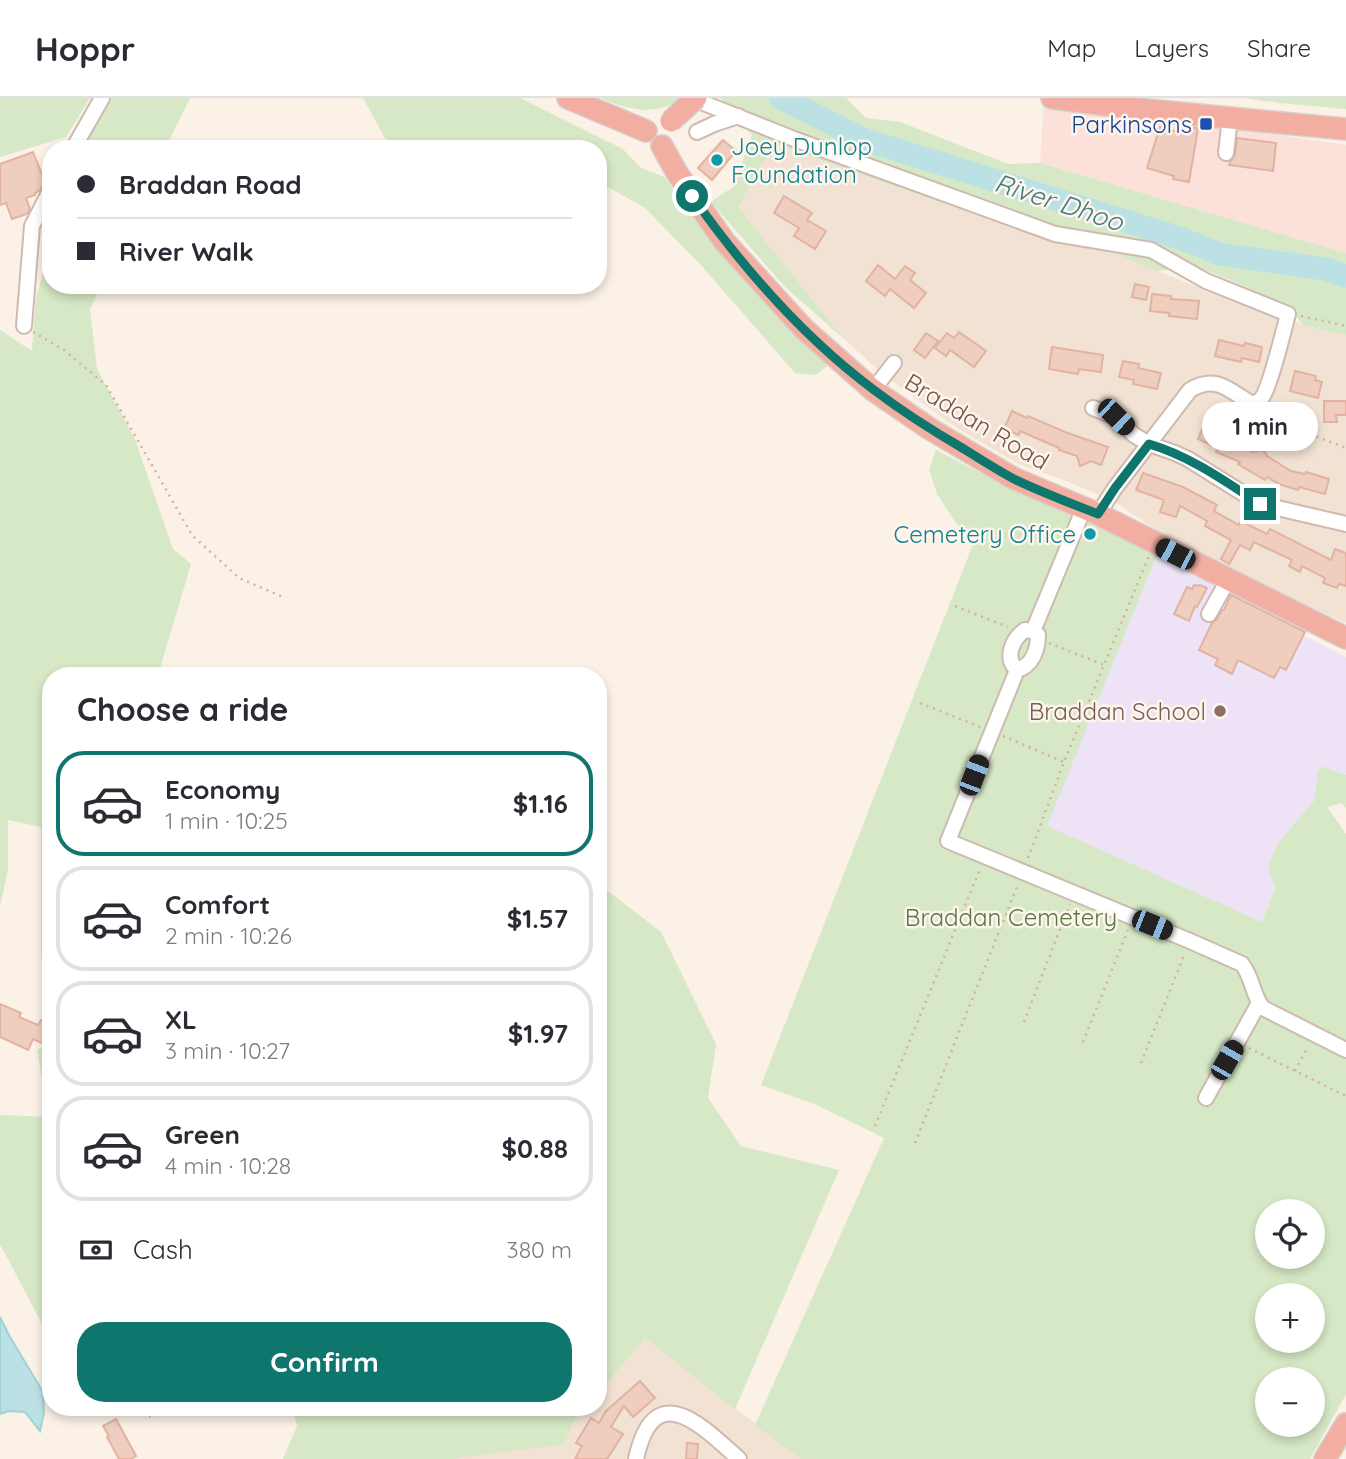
<!DOCTYPE html>
<meta charset="utf-8">
<style>
body{margin:0;font-family:Quicksand,sans-serif;background:#f7f7f7;color:#2b2b33;height:100vh;display:flex;flex-direction:column;font-size:26px;white-space:nowrap}
*{box-sizing:border-box;margin:0}
p{font-size:23px;color:#7c7c81}
.icon{flex:none;width:38px;height:38px;fill:none;stroke:currentColor;stroke-width:2;stroke-linecap:round;stroke-linejoin:round}
.map{position:relative;flex:1;overflow:hidden}
.details{position:absolute;left:42px;top:569px;width:565px;height:749px;display:flex;flex-direction:column;background:#fff;border-radius:28px;box-shadow:0 4px 10px #0003}
.details>*{flex:none}
.hud{position:absolute;left:42px;top:42px;width:565px;height:154px;border-radius:28px;box-shadow:0 4px 10px #0003;display:grid;align-content:center;height:154px;padding:0 35px;background:#fff}
.fabs{position:absolute;left:1255px;top:1101px;display:grid;gap:14px}
.fabs a{display:grid;place-items:center;width:70px;height:70px;border-radius:50%;background:#fff;box-shadow:0 4px 10px #0003;font-size:35px}
.end{position:absolute;width:32px;height:32px;margin:-16px;border:9px solid #0f766e;background:#fff;box-shadow:0 0 0 4px #fff}
.from{border-radius:50%}
.bubble{position:absolute;height:49px;border-radius:24px;background:#fff;box-shadow:0 4px 10px #0003;font-size:23px;font-weight:700;line-height:49px;text-align:center}
.car{position:absolute;width:21px;height:42px;margin:-21px -10px;border-radius:9px;box-shadow:0 0 5px 2px #0007;background:linear-gradient(#222 24%,#8ab4d8 0 40%,#222 0 76%,#8ab4d8 0 86%,#222 0)}
.hud b{display:flex;align-items:center;gap:24px;height:66px;font-size:26px}
.hud b+b{border-top:2px solid #e1e1e2}
.hud i{width:18px;height:18px;background:#2b2b33}
ul{padding:0;list-style:none}
li{display:flex;align-items:center;gap:21px;height:105px;margin:0 14px 10px;padding:0 21px;border:4px solid #e1e1e2;border-radius:28px}
li div{flex:1}
li b{display:block;font-size:26px}
li em{font-style:normal;font-weight:700}
li.selected{border-color:#0f766e}
li>.icon{width:63px;height:63px;stroke-width:1.5}
h2{padding:0 35px;font-size:32px;line-height:84px}
.pay{display:flex;align-items:center;gap:18px;height:77px;padding:0 35px;font-size:26px}
.pay p{margin-inline-start:auto}
.button{display:flex;gap:14px;margin-top:auto;padding:14px 35px}
.button a{flex:1;height:80px;border-radius:28px;background:#0f766e;color:#fff;font-size:28px;font-weight:700;line-height:80px;text-align:center}
header{display:flex;align-items:center;gap:42px;box-sizing:border-box;height:98px;padding:0 35px;background:#fff;border-bottom:2px solid #e1e1e2}
header strong{font-size:33px}
nav{display:flex;gap:38px;margin-inline-start:auto;font-size:24px}
.map>svg:first-child{display:block}
</style>
<header>
<strong>Hoppr</strong>
<nav><a>Map</a><a>Layers</a><a>Share</a></nav>
</header>
<div class="map">
<svg width="1346" height="1361" viewBox="0 0 1346 1361">
<rect width="100%" height="100%" fill="#fbf1e6"/>
<g fill="#f2e2d4">
<path d="M 774,46 L 1055,144 L 1111,154 L 1261,215 L 1346,237 L 1346,525 L 1289,499 L 1161,435 L 1115,404 L 1069,384 L 1019,366 L 957,330 L 885,278 L 844,241 L 737,109 Z"/>
<path d="M 644,1239 L 801,1361 L 289,1361 L 574,1322 L 585,1309 L 598,1309 L 599,1294 Z"/>
</g>
<path fill="#fbe1da" d="M 1044,1 L 1346,47 L 1346,155 L 1040,65 Z"/>
<path fill="#eee2f7" d="M 1157,457 L 1224,490 L 1305,534 L 1304,538 L 1346,559 L 1346,677 L 1321,668 L 1318,675 L 1315,703 L 1278,745 L 1268,769 L 1275,790 L 1262,824 L 1046,728 Z"/>
<g fill="#d6e8c5" fill-rule="evenodd">
<path d="M 0,0 L 90,0 L 66,39 L 0,59 Z"/>
<path d="M 109,0 L 190,0 L 165,51 L 79,51 Z"/>
<path d="M 363,0 L 520,0 L 623,51 L 641,70 L 664,79 L 725,158 L 829,267 L 815,277 L 795,275 L 700,166 L 645,110 L 599,84 L 598,51 L 472,51 L 440,46 L 386,42 Z"/>
<path d="M 601,0 L 684,0 C 656,18 630,13 601,0 Z"/>
<path d="M 720,0 L 846,0 L 866,20 L 900,24 L 1008,66 L 1040,65 L 1346,155 L 1346,237 L 1303,227 L 1286,206 L 1196,168 L 1157,173 L 1111,154 L 1055,144 L 774,46 L 738,109 L 844,241 L 785,189 L 711,104 L 733,89 L 752,37 Z"/>
<path d="M 1244,0 L 1346,0 L 1346,11 L 1280,5 Z"/>
<path d="M 51,146 L 51,187 L 101,187 L 90,211 L 97,271 L 134,339 L 173,451 L 191,466 L 158,577 L 51,578 L 51,893 L 41,859 L 41,729 L 8,722 L 8,772 L 0,808 L 0,232 L 32,253 L 36,200 Z"/>
<path d="M 936,352 L 998,384 L 1072,416 L 1074,421 L 1085,423 L 1157,457 L 1047,728 L 1262,824 L 1275,790 L 1268,769 L 1278,745 L 1314,703 L 1318,674 L 1321,668 L 1346,677 L 1346,710 L 1342,705 L 1327,709 L 1346,736 L 1346,1296 L 1310,1361 L 801,1361 L 755,1327 L 884,1040 L 817,1007 L 761,987 L 972,449 L 937,396 L 929,371 ZM 1267,1113 L 1312,1113 L 1312,1158 L 1267,1158 ZM 1267,1197 L 1312,1197 L 1312,1242 L 1267,1242 ZM 1267,1281 L 1312,1281 L 1312,1326 L 1267,1326 Z"/>
<path d="M 599,786 L 661,834 L 716,946 L 708,1000 L 741,1048 L 839,1072 L 735,1311 L 645,1240 L 599,1294 Z"/>
<path d="M 51,949 L 51,1015 L 48,1016 L 37,951 Z"/>
<path d="M 0,1017 L 51,1019 L 51,1243 L 0,1146 Z"/>
<path d="M 292,1309 L 585,1309 L 574,1322 L 564,1346 L 452,1361 L 283,1361 L 297,1328 Z"/>
</g>
<path fill="#bbe1e4" stroke="#a2d1d5" stroke-width="2" d="M 0,1219 L 10,1239 L 43,1294 L 44,1315 L 40,1333 L 25,1314 L 9,1313 L 0,1316 Z"/>
<g fill="none" stroke-linecap="round" stroke-linejoin="round">
<path stroke="#bbe1e4" stroke-width="23" d="M 781,0 L 865,42 L 1183,141 L 1219,156 L 1325,171 L 1346,178"/>
</g>
<g fill="#efcebf" stroke="#e1b3a0" stroke-width="2">
<path d="M 1160,29 L 1181,35 L 1182,29 L 1198,30 L 1189,84 L 1173,81 L 1174,78 L 1147,70 Z"/>
<path d="M 1237,40 L 1276,45 L 1273,73 L 1229,67 L 1230,64 L 1235,57 Z"/>
<path d="M 723,42 L 736,53 L 712,82 L 698,70 Z"/>
<path d="M 33,54 L 45,84 L 39,93 L 35,95 L 35,97 L 26,100 L 30,111 L 27,116 L 12,121 L 6,105 L 0,107 L 0,66 Z"/>
<path d="M 784,98 L 812,115 L 807,122 L 826,133 L 815,151 L 794,138 L 799,130 L 774,115 Z"/>
<path d="M 878,167 L 895,181 L 905,168 L 915,175 L 910,182 L 926,195 L 914,210 L 890,191 L 885,198 L 866,183 Z"/>
<path d="M 1135,186 L 1149,189 L 1146,202 L 1132,199 Z"/>
<path d="M 1152,196 L 1171,198 L 1171,201 L 1199,203 L 1197,221 L 1169,218 L 1169,215 L 1150,213 Z"/>
<path d="M 959,234 L 986,253 L 974,269 L 950,252 L 946,258 L 935,250 L 947,235 L 954,240 Z"/>
<path d="M 926,235 L 938,243 L 925,260 L 914,252 Z"/>
<path d="M 1219,242 L 1244,248 L 1245,245 L 1262,249 L 1259,264 L 1242,260 L 1241,264 L 1215,258 Z"/>
<path d="M 1052,249 L 1103,257 L 1101,274 L 1079,271 L 1078,276 L 1049,271 Z"/>
<path d="M 1123,263 L 1139,266 L 1138,270 L 1161,275 L 1157,291 L 1133,286 L 1134,282 L 1119,279 Z"/>
<path d="M 1295,273 L 1316,278 L 1315,282 L 1322,284 L 1318,300 L 1290,293 Z"/>
<path d="M 1324,303 L 1346,303 L 1346,317 L 1336,317 L 1337,324 L 1324,324 Z"/>
<path d="M 1012,313 L 1027,320 L 1028,318 L 1065,334 L 1108,349 L 1101,367 L 1091,363 L 1080,368 L 1077,358 L 1059,352 L 1059,350 L 1020,333 L 1019,337 L 1004,331 Z"/>
<path d="M 1204,327 L 1218,333 L 1220,328 L 1238,336 L 1235,343 L 1252,354 L 1261,352 L 1265,354 L 1267,358 L 1291,373 L 1305,376 L 1306,374 L 1329,381 L 1325,396 L 1299,389 L 1298,392 L 1279,386 L 1267,379 L 1265,382 L 1238,366 L 1240,364 L 1216,354 L 1218,350 L 1198,341 Z"/>
<path d="M 1143,375 L 1183,389 L 1217,407 L 1214,413 L 1239,427 L 1241,423 L 1267,436 L 1270,431 L 1331,462 L 1335,451 L 1346,455 L 1346,488 L 1339,486 L 1337,490 L 1323,485 L 1325,480 L 1302,468 L 1300,474 L 1289,468 L 1292,462 L 1254,444 L 1250,452 L 1240,447 L 1229,466 L 1221,461 L 1231,442 L 1205,428 L 1207,423 L 1180,408 L 1176,419 L 1160,414 L 1164,402 L 1136,392 Z"/>
<path d="M 1194,487 L 1197,488 L 1200,487 L 1207,490 L 1197,509 L 1195,508 L 1189,523 L 1174,516 L 1187,489 L 1192,491 Z"/>
<path d="M 1231,497 L 1305,534 L 1286,572 L 1280,569 L 1274,580 L 1238,562 L 1232,576 L 1215,567 L 1218,561 L 1199,552 L 1212,525 L 1217,521 L 1222,512 L 1224,512 Z"/>
<path d="M 0,906 L 21,915 L 19,919 L 38,927 L 41,922 L 51,926 L 51,931 L 44,946 L 33,941 L 28,952 L 0,939 Z"/>
<path d="M 640,1283 L 655,1300 L 633,1319 L 624,1308 L 611,1329 L 623,1336 L 607,1361 L 575,1361 L 582,1348 L 576,1345 L 591,1320 L 599,1325 L 606,1313 Z"/>
<path d="M 116,1321 L 136,1358 L 131,1361 L 119,1361 L 107,1339 L 109,1338 L 103,1328 Z"/>
<path d="M 687,1345 L 698,1346 L 697,1361 L 686,1361 Z"/>
</g>
<g fill="none" stroke-linecap="round" stroke-linejoin="round">
<defs>
<g id="minor">
<path d="M 691,0 L 794,41 L 1055,136 L 1151,152 L 1206,183 L 1288,216 C 1284,231 1269,293 1261,301 C 1257,305 1256,305 1251,305 C 1229,293 1217,276 1190,292 L 1115,390 L 1098,416"/>
<path d="M 697,34 L 714,26 L 738,18"/>
<path d="M 73,51 L 102,0"/>
<path d="M 1226,55 L 1230,20"/>
<path d="M 24,228 L 32,128 L 51,91"/>
<path d="M 873,292 L 894,265"/>
<path d="M 1093,310 L 1116,319 L 1134,337 L 1149,346 L 1175,355 L 1188,361 L 1260,406 L 1346,426"/>
<path d="M 1084,410 L 1033,533 L 1038,537 C 1038,552 1032,568 1017,572 L 948,743 L 1190,843 L 1242,866 C 1253,880 1252,897 1263,910 L 1346,952"/>
<path d="M 1209,516 L 1228,482"/>
<path d="M 1017,572 C 1004,560 1012,541 1025,532 L 1033,533"/>
<path d="M 1206,1000 L 1259,905"/>
<path d="M 636,1361 C 654,1279 700,1326 739,1361"/>
</g>
<g id="highway">
<path d="M 568,0 L 646,33"/>
<path d="M 1052,0 L 1147,12 L 1346,31"/>
<path d="M 662,48 L 677,75 L 724,143 L 804,231 L 873,292 L 930,331 L 1013,380 L 1098,416 L 1346,540"/>
<path d="M 1325,1361 L 1346,1326"/>
</g>
</defs>
<use href="#minor" stroke="#cebab0" stroke-width="18"/>
<use href="#highway" stroke="#d8d0cd" stroke-width="24"/>
<g stroke="#d4b1a2" stroke-width="2.5" stroke-dasharray="2 5" stroke-linecap="butt">
<path d="M 1301,218 L 1346,228"/>
<path d="M 33,234 L 64,252 L 106,287 L 192,437 L 239,480 L 283,499"/>
<path d="M 1267,312 L 1317,339 L 1346,350"/>
<path d="M 955,508 L 1008,529"/>
<path d="M 1049,545 L 1104,567"/>
<path d="M 920,605 L 980,629"/>
<path d="M 1003,638 L 1064,664"/>
<path d="M 1028,760 L 1064,664 L 1149,458"/>
<path d="M 1024,924 L 1070,806"/>
<path d="M 1083,944 L 1128,832"/>
<path d="M 1249,950 L 1346,998"/>
<path d="M 1141,965 L 1185,855"/>
<path d="M 1295,973 L 1308,948"/>
<path d="M 875,1028 L 980,771"/>
<path d="M 915,1045 L 1018,786"/>
<path d="M 149,1318 L 165,1316"/>
</g>
<use href="#minor" stroke="#fff" stroke-width="14"/>
<use href="#highway" stroke="#f2aea0" stroke-width="21"/>
<defs>
<path id="highway-bridge" d="M 671,23 L 696,0"/>
</defs>
<use href="#highway-bridge" stroke="#d8d0cd" stroke-width="24" stroke-linecap="butt"/>
<use href="#highway-bridge" stroke="#f2aea0" stroke-width="21"/>
</g>
<g fill="none" stroke-linecap="round" stroke-linejoin="round">
<path stroke="#0f766e" stroke-width="9" d="M 692,98 C 743,170 803,239 874,292 C 903,314 933,333 964,351 C 980,361 997,372 1014,381 C 1041,394 1070,405 1098,416 L 1115,390 L 1149,346 C 1190,358 1225,383 1260,406"/>
</g>
<rect fill="#1a4fb4" stroke="#fef5ec" stroke-width="2.5" x="1199" y="19" width="14" height="14" rx="3.5"/>
<g fill="#0f9aa8" stroke="#fef5ec" stroke-width="2.5">
<circle cx="717" cy="62" r="7"/>
<circle cx="1090" cy="436" r="7"/>
</g>
<circle fill="#8d6e63" stroke="#fef5ec" stroke-width="2.5" cx="1220" cy="613" r="7"/>
<g text-anchor="middle" dominant-baseline="central" stroke-width="5" stroke-linejoin="round" paint-order="stroke">
<g font-size="24" fill="#164399" stroke="#fef5ec" text-anchor="end">
<text x="1192" y="26">Parkinsons</text>
</g>
<g font-size="24" fill="#0d838f" stroke="#fef5ec" text-anchor="start">
<text x="731" y="48">Joey Dunlop<tspan x="731" dy="28">Foundation</tspan></text>
<text x="1076" y="436" text-anchor="end">Cemetery Office</text>
</g>
<g font-size="24" fill="#73564c" stroke="#fef5ec">
<text transform="translate(977 323) rotate(31)">Braddan Road</text>
</g>
<g font-size="24" fill="#785e54" stroke="#fef5ec" text-anchor="end">
<text x="1206" y="613">Braddan School</text>
</g>
<g font-size="24" fill="#587844" stroke="#fef5ec">
<text x="1011" y="819">Braddan Cemetery</text>
</g>
<g font-size="26" font-style="italic" fill="#437a7e" stroke="#fef5ec">
<text transform="translate(1059 104) rotate(18)">River Dhoo</text>
</g>
</g>
</svg>
<div class="fabs">
<a><svg class="icon" aria-label="locate" viewBox="0 0 24 24"><circle cx="12" cy="12" r="6"/><path d="M12 2v4M12 18v4M2 12h4M18 12h4"/></svg></a>
<a>+</a>
<a>−</a>
</div>
<i class="end from" style="left:692px;top:98px"></i>
<i class="end" style="left:1260px;top:406px"></i>
<div class="bubble" style="left:1202px;top:304px;width:116px">1 min</div>
<i class="car" style="left:1116px;top:319px;rotate:134deg"></i>
<i class="car" style="left:1175px;top:456px;rotate:297deg"></i>
<i class="car" style="left:974px;top:677px;rotate:21deg"></i>
<i class="car" style="left:1152px;top:827px;rotate:112deg"></i>
<i class="car" style="left:1227px;top:962px;rotate:30deg"></i>
<div class="hud">
<b><i class="from"></i>Braddan Road</b>
<b><i></i>River Walk</b>
</div>
<section class="details">
<h2>Choose a ride</h2>
<ul>
<li class="selected"><svg class="icon" aria-label="car" viewBox="0 0 24 24"><path d="M5 17H2v-5l4-1 3-4h7l3 4 3 1v5h-3M9 17h6M6 11h13"/><circle cx="7" cy="17" r="2"/><circle cx="17" cy="17" r="2"/></svg><div><b>Economy</b><p>1 min · 10:25</p></div><em>$1.16</em></li>
<li><svg class="icon" aria-label="car" viewBox="0 0 24 24"><path d="M5 17H2v-5l4-1 3-4h7l3 4 3 1v5h-3M9 17h6M6 11h13"/><circle cx="7" cy="17" r="2"/><circle cx="17" cy="17" r="2"/></svg><div><b>Comfort</b><p>2 min · 10:26</p></div><em>$1.57</em></li>
<li><svg class="icon" aria-label="car" viewBox="0 0 24 24"><path d="M5 17H2v-5l4-1 3-4h7l3 4 3 1v5h-3M9 17h6M6 11h13"/><circle cx="7" cy="17" r="2"/><circle cx="17" cy="17" r="2"/></svg><div><b>XL</b><p>3 min · 10:27</p></div><em>$1.97</em></li>
<li><svg class="icon" aria-label="car" viewBox="0 0 24 24"><path d="M5 17H2v-5l4-1 3-4h7l3 4 3 1v5h-3M9 17h6M6 11h13"/><circle cx="7" cy="17" r="2"/><circle cx="17" cy="17" r="2"/></svg><div><b>Green</b><p>4 min · 10:28</p></div><em>$0.88</em></li>
</ul>
<div class="pay"><svg class="icon" aria-label="cash" viewBox="0 0 24 24"><path d="M3 7h18v10H3z"/><circle cx="12" cy="12" r="2"/></svg>Cash<p>380 m</p></div>
<div class="button"><a>Confirm</a></div>
</section>
</div>
